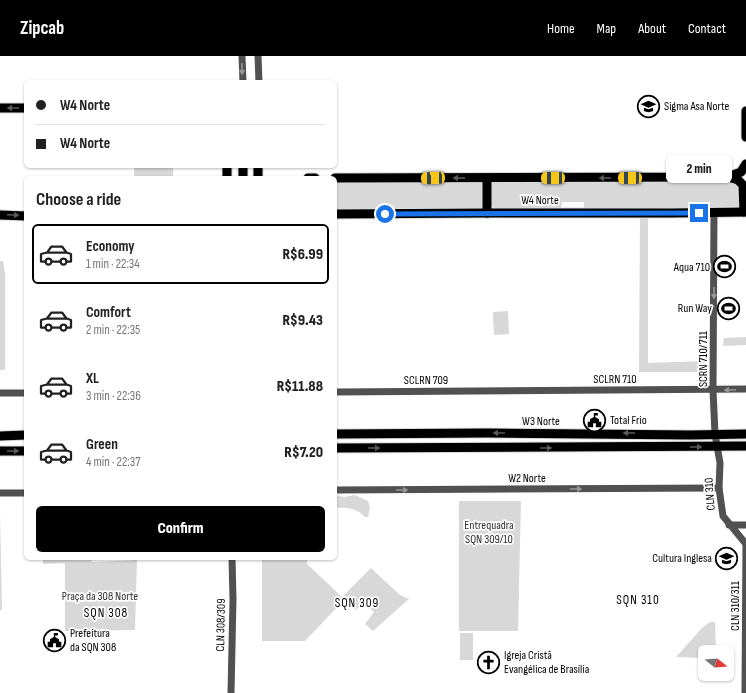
<!DOCTYPE html>
<meta charset="utf-8">
<style>
body{margin:0;font-family:"Sofia Sans Condensed",sans-serif;background:#f2f2f2;color:#202124;height:100vh;display:flex;flex-direction:column;font-size:15px;white-space:nowrap}
*{box-sizing:border-box;margin:0}
p{font-size:13px;color:#757577}
.icon{flex:none;width:22px;height:22px;fill:none;stroke:currentColor;stroke-width:2;stroke-linecap:round;stroke-linejoin:round}
.map{position:relative;flex:1;overflow:hidden}
.sheet{position:absolute;left:24px;top:120px;width:313px;height:384px;display:flex;flex-direction:column;background:#fff;border-radius:6px;box-shadow:0 1px 3px #0004}
.sheet>*{flex:none}
.hud{position:absolute;left:24px;top:24px;width:313px;height:88px;border-radius:6px;box-shadow:0 1px 3px #0004;display:grid;align-content:center;height:88px;padding:0 12px;background:#fff}
.needle{width:26px;rotate:107deg}
.controls{position:absolute;left:698px;top:589px;display:grid;gap:8px}
.controls a{display:grid;place-items:center;width:36px;height:36px;border-radius:6px;background:#fff;box-shadow:0 1px 3px #0004;font-size:20px}
.end{position:absolute;width:18px;height:18px;margin:-9px;border:5px solid #1a73e8;background:#fff;box-shadow:0 0 0 2px #fff}
.from{border-radius:50%}
.bubble{position:absolute;height:28px;border-radius:6px;background:#fff;box-shadow:0 1px 3px #0004;font-size:13px;font-weight:800;line-height:28px;text-align:center}
.car{position:absolute;width:12px;height:24px;margin:-12px -6px;border-radius:5px;box-shadow:0 0 3px 1px #0007;background:linear-gradient(#f5c518 24%,#345 0 40%,#f5c518 0 76%,#345 0 86%,#f5c518 0)}
.hud b{display:flex;align-items:center;gap:14px;height:38px;font-size:15px}
.hud b+b{border-top:1px solid #e0e0e0}
.hud i{width:10px;height:10px;background:#202124}
ul{padding:0;list-style:none}
li{display:flex;align-items:center;gap:12px;height:60px;margin:0 8px 6px;padding:0 4px;border:2px solid transparent;border-radius:6px}
li div{flex:1}
li b{display:block;font-size:15px}
li em{font-style:normal;font-weight:800}
li.current{border-color:#000}
li>.icon{width:36px;height:36px;stroke-width:1.5}
h2{padding:0 12px;font-size:18px;line-height:48px}
.button{display:flex;gap:8px;margin-top:auto;padding:8px 12px}
.button a{flex:1;height:46px;border-radius:6px;background:#000;color:#fff;font-size:16px;font-weight:800;line-height:46px;text-align:center}
header{display:flex;align-items:center;gap:24px;box-sizing:border-box;height:56px;padding:0 20px;background:#000;color:#fff}
header strong{font-size:19px}
nav{display:flex;gap:22px;margin-inline-start:auto;font-size:14px}
.map>svg:first-child{display:block}
</style>
<header>
<strong>Zipcab</strong>
<nav><a>Home</a><a>Map</a><a>About</a><a>Contact</a></nav>
</header>
<div class="map">
<svg width="746" height="637" viewBox="0 0 746 637">
<rect width="100%" height="100%" fill="#fff"/>
<g fill="#d8d8d8">
<rect x="134" y="110" width="39" height="12"/>
<path d="M 739,125 L 741,152 L 584,153 L 584,146 L 562,146 L 561,153 L 496,153 L 492,150 L 492,129 L 493,126 Z"/>
<path d="M 335,126 L 484,126 L 485,150 L 482,153 L 335,153 Z"/>
<path d="M 640,161 L 648,161 L 648,307 L 705,305 L 704,316 L 639,316 Z"/>
<path d="M 0,205 L 3,205 L 5,217 L 5,314 L 0,314 Z"/>
<path d="M 508,255 L 509,278 L 494,279 L 493,256 Z"/>
<path d="M 746,281 L 746,289 L 723,290 L 724,282 Z"/>
<path d="M 335,439 L 344,441 L 355,439 L 368,445 L 370,451 L 368,461 L 365,461 C 357,452 346,451 335,452 Z"/>
<path d="M 459,445 L 521,445 L 518,575 L 459,575 Z"/>
<path d="M 0,455 L 2,554 L 0,554 Z"/>
<path d="M 43,502 L 91,502 L 92,506 L 137,504 L 135,574 L 65,575 L 65,507 L 43,508 Z"/>
<path d="M 262,502 L 307,502 L 307,508 L 342,541 L 371,512 L 400,539 L 409,543 L 373,575 L 365,568 L 374,556 L 364,546 L 356,554 L 344,544 L 305,585 L 262,585 Z"/>
<path d="M 710,566 L 715,566 L 716,596 L 705,596 L 705,605 L 702,602 L 676,601 L 702,572 Z"/>
<rect x="460" y="577" width="13" height="27"/>
</g>
<g fill="none" stroke-linecap="round" stroke-linejoin="round">
<defs>
<g id="major">
<path d="M 0,52 L 26,52"/>
<path d="M 746,55 L 746,81"/>
<path d="M 728,121 L 738,124 L 743,129 L 744,156"/>
<path d="M 227,122 L 227,110"/>
<path d="M 243,122 L 243,110"/>
<path d="M 258,122 L 258,110"/>
<path d="M 308,122 L 315,122"/>
<path d="M 335,122 L 728,121 L 741,116 L 746,108"/>
<path d="M 487,157 L 487,122"/>
<path d="M 335,158 L 487,157 L 672,157 L 746,156"/>
<path d="M 0,159 L 26,160"/>
<path d="M 335,378 L 488,377 L 691,379 L 746,378"/>
<path d="M 0,380 L 26,379"/>
<path d="M 335,392 L 746,390"/>
<path d="M 0,395 L 26,395"/>
</g>
</defs>
<use href="#major" stroke="#dbdbdb" stroke-width="11"/>
<g stroke="#515151" stroke-width="7">
<path d="M 242,0 L 243,26"/>
<path d="M 258,0 L 259,26"/>
<path d="M 714,156 L 713,334 L 715,378 L 720,407 L 719,432 L 723,460 L 746,488"/>
<path d="M 335,336 L 746,333"/>
<path d="M 0,337 L 26,337"/>
<path d="M 335,434 L 719,432"/>
<path d="M 0,437 L 26,437"/>
<path d="M 729,469 L 746,469"/>
<path d="M 231,637 L 233,543 L 232,502"/>
<path d="M 745,637 L 746,488"/>
</g>
<use href="#major" stroke="#000" stroke-width="9"/>
</g>
<defs><path id="oneway-solid" d="M-6-.8H1V-3.2L6.5 0L1 3.2V.8H-6Z"/></defs>
<g fill="#979797">
<use href="#oneway-solid" transform="translate(242 13) rotate(89)"/>
<use href="#oneway-solid" transform="translate(714 237) rotate(90)"/>
<use href="#oneway-solid" transform="translate(730 334) rotate(178)"/>
<use href="#oneway-solid" transform="translate(576 433)"/>
<use href="#oneway-solid" transform="translate(402 434)"/>
</g>
<g fill="#595959">
<use href="#oneway-solid" transform="translate(13 52) rotate(180)"/>
<use href="#oneway-solid" transform="translate(459 122) rotate(-179)"/>
<use href="#oneway-solid" transform="translate(605 122) rotate(-180)"/>
<use href="#oneway-solid" transform="translate(13 159) rotate(2)"/>
<use href="#oneway-solid" transform="translate(499 377) rotate(-180)"/>
<use href="#oneway-solid" transform="translate(629 377) rotate(-180)"/>
<use href="#oneway-solid" transform="translate(696 391)"/>
<use href="#oneway-solid" transform="translate(374 392)"/>
<use href="#oneway-solid" transform="translate(546 392)"/>
<use href="#oneway-solid" transform="translate(13 395)"/>
</g>
<g fill="none" stroke-linecap="round" stroke-linejoin="round">
<path stroke="#1a73e8" stroke-width="5" d="M 385,158 L 699,157"/>
</g>
<defs>
<symbol id="school-ring" viewBox="-11 -11 22 22"><circle r="9.5" fill="#fff" stroke="#000" stroke-width="1.5"/><path d="M0-5L7-2L0 1L-7-2ZM-4 1L0 2.5L4 1V4Q0 6-4 4Z" fill="#000"/></symbol>
<symbol id="stadium-ring" viewBox="-11 -11 22 22"><circle r="9.5" fill="#fff" stroke="#000" stroke-width="1.5"/><path d="M0-5a6.5 5 0 1 0 0 10a6.5 5 0 1 0 0-10ZM-3.5-1.8h7v3.6h-7Z" fill="#000"/></symbol>
<symbol id="civic-ring" viewBox="-11 -11 22 22"><circle r="9.5" fill="#fff" stroke="#000" stroke-width="1.5"/><path d="M-.6-6.5H3V-4.5H.6V-3L4-1V1h2V6H-6V1h2V-1L-.6-3ZM-1.2 2.5V6h2.4V2.5Z" fill="#000"/></symbol>
<symbol id="church-ring" viewBox="-11 -11 22 22"><circle r="9.5" fill="#fff" stroke="#000" stroke-width="1.5"/><path d="M-1.2-6h2.4v3.5h3.3v2.4h-3.3V6h-2.4V-.1h-3.3v-2.4h3.3Z" fill="#000"/></symbol>
</defs>
<g fill-rule="evenodd">
<use href="#school-ring" x="636" y="38" width="25" height="25"/>
<use href="#stadium-ring" x="712" y="198" width="25" height="25"/>
<use href="#stadium-ring" x="716" y="240" width="25" height="25"/>
<use href="#civic-ring" x="582" y="352" width="25" height="25"/>
<use href="#school-ring" x="714" y="490" width="25" height="25"/>
<use href="#civic-ring" x="42" y="572" width="25" height="25"/>
<use href="#church-ring" x="476" y="594" width="25" height="25"/>
</g>
<g text-anchor="middle" dominant-baseline="central" stroke-width="3.5" stroke-linejoin="round" paint-order="stroke">
<g font-size="12" fill="#000" stroke="#fff" text-anchor="start">
<text x="664" y="50">Sigma Asa Norte</text>
<text x="710" y="211" text-anchor="end">Aqua 710</text>
<text x="712" y="252" text-anchor="end">Run Way</text>
<text x="610" y="364">Total Frio</text>
<text x="712" y="502" text-anchor="end">Cultura Inglesa</text>
<text x="70" y="577">Prefeitura<tspan x="70" dy="14">da SQN 308</tspan></text>
<text x="504" y="599">Igreja Cristã<tspan x="504" dy="14">Evangélica de Brasília</tspan></text>
</g>
<g font-size="12" fill="#000" stroke="#fff">
<text x="540" y="144">W4 Norte</text>
<text transform="translate(703 303) rotate(-90)">SCRN 710/711</text>
<text x="615" y="323">SCLRN 710</text>
<text x="426" y="324">SCLRN 709</text>
<text x="541" y="365">W3 Norte</text>
<text x="527" y="422">W2 Norte</text>
<text transform="translate(710 438) rotate(-94)">CLN 310</text>
<text transform="translate(735 550) rotate(-90)">CLN 310/311</text>
<text transform="translate(221 569) rotate(-89)">CLN 308/309</text>
</g>
<g font-size="12" fill="#2f2f2f" stroke="#fff">
<text x="489" y="469">Entrequadra<tspan x="489" dy="14">SQN 309/10</tspan></text>
<text x="100" y="540">Praça da 308 Norte</text>
</g>
<g font-size="13" letter-spacing="1" fill="#000" stroke="#fff">
<text x="638" y="544">SQN 310</text>
<text x="357" y="547">SQN 309</text>
<text x="106" y="557">SQN 308</text>
</g>
</g>
</svg>
<div class="controls">
<a><svg class="needle" viewBox="-14 -14 28 28"><path d="M0-13l5 13h-10z" fill="#e53935"/><path d="M0 13l5-13h-10z" fill="#757577"/></svg></a>
</div>
<i class="end from" style="left:385px;top:158px"></i>
<i class="end" style="left:699px;top:157px"></i>
<div class="bubble" style="left:666px;top:99px;width:66px">2 min</div>
<i class="car" style="left:433px;top:122px;rotate:268deg"></i>
<i class="car" style="left:553px;top:122px;rotate:270deg"></i>
<i class="car" style="left:630px;top:122px;rotate:270deg"></i>
<div class="hud">
<b><i class="from"></i>W4 Norte</b>
<b><i></i>W4 Norte</b>
</div>
<section class="sheet">
<h2>Choose a ride</h2>
<ul>
<li class="current"><svg class="icon" aria-label="car" viewBox="0 0 24 24"><path d="M5 17H2v-5l4-1 3-4h7l3 4 3 1v5h-3M9 17h6M6 11h13"/><circle cx="7" cy="17" r="2"/><circle cx="17" cy="17" r="2"/></svg><div><b>Economy</b><p>1 min · 22:34</p></div><em>R$6.99</em></li>
<li><svg class="icon" aria-label="car" viewBox="0 0 24 24"><path d="M5 17H2v-5l4-1 3-4h7l3 4 3 1v5h-3M9 17h6M6 11h13"/><circle cx="7" cy="17" r="2"/><circle cx="17" cy="17" r="2"/></svg><div><b>Comfort</b><p>2 min · 22:35</p></div><em>R$9.43</em></li>
<li><svg class="icon" aria-label="car" viewBox="0 0 24 24"><path d="M5 17H2v-5l4-1 3-4h7l3 4 3 1v5h-3M9 17h6M6 11h13"/><circle cx="7" cy="17" r="2"/><circle cx="17" cy="17" r="2"/></svg><div><b>XL</b><p>3 min · 22:36</p></div><em>R$11.88</em></li>
<li><svg class="icon" aria-label="car" viewBox="0 0 24 24"><path d="M5 17H2v-5l4-1 3-4h7l3 4 3 1v5h-3M9 17h6M6 11h13"/><circle cx="7" cy="17" r="2"/><circle cx="17" cy="17" r="2"/></svg><div><b>Green</b><p>4 min · 22:37</p></div><em>R$7.20</em></li>
</ul>
<div class="button"><a>Confirm</a></div>
</section>
</div>
